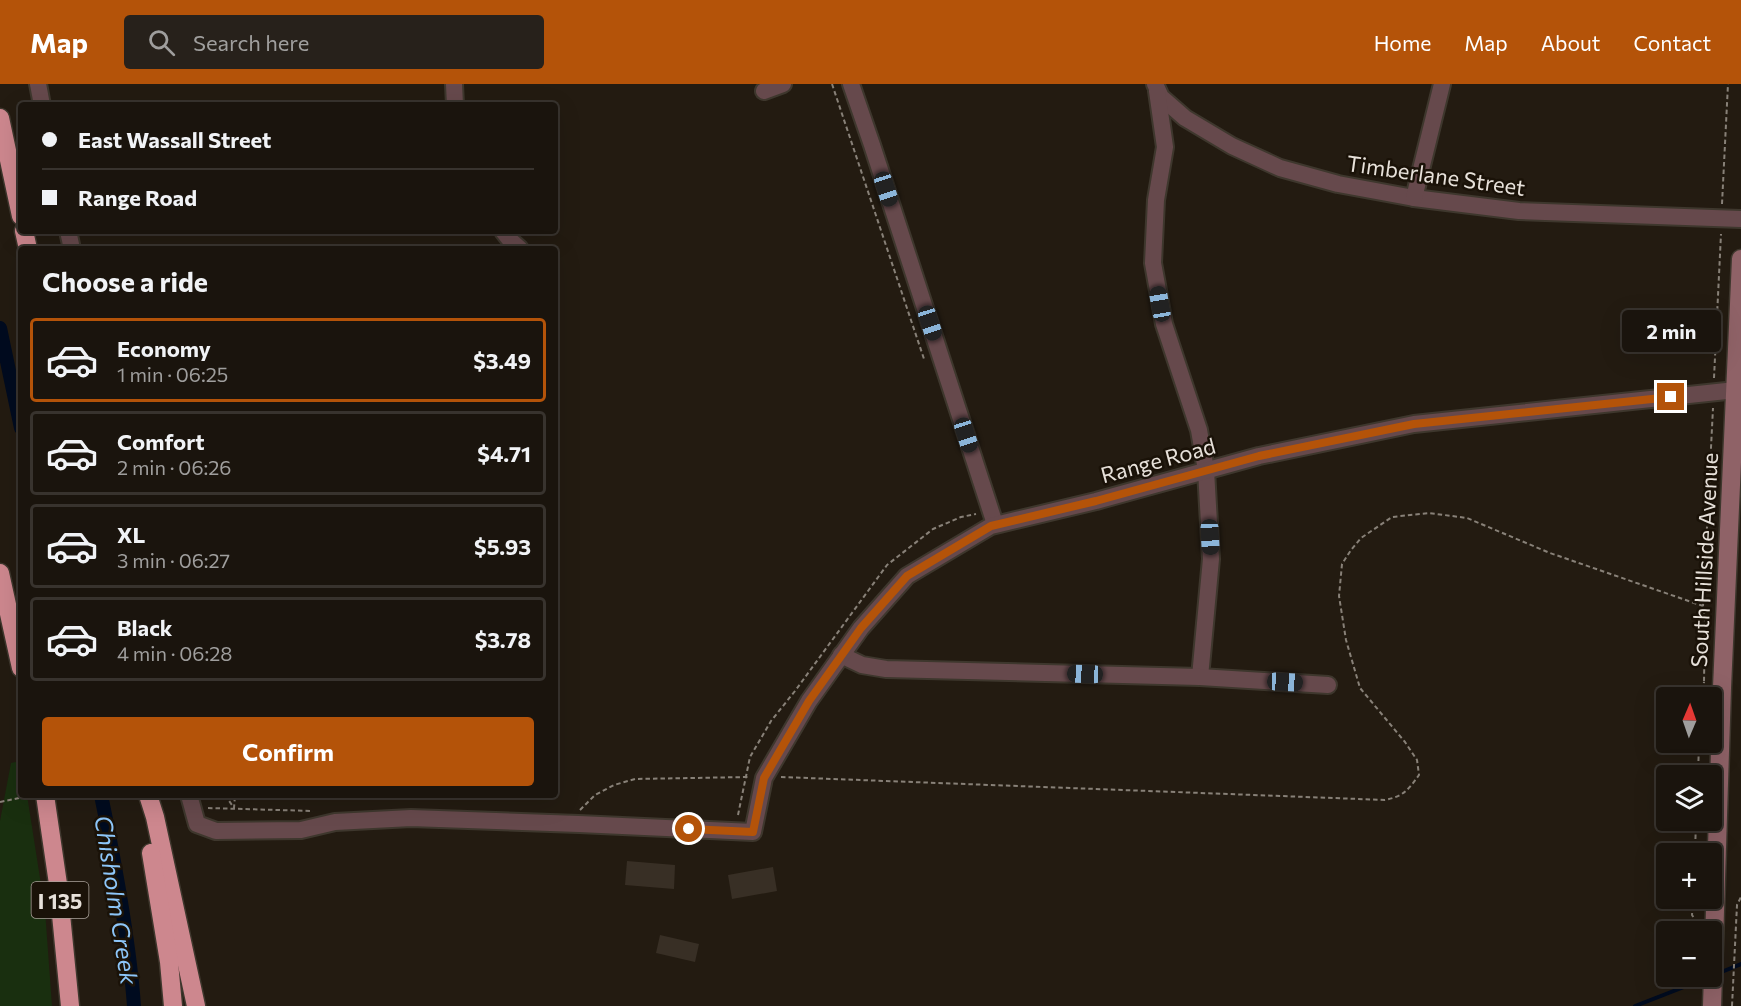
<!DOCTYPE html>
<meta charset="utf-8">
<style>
body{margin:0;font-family:Commissioner,sans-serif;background:#27211b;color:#f1f3f6;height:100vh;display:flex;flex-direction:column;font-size:22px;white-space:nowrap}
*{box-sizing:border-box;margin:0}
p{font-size:20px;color:#9f9e9d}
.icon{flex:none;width:33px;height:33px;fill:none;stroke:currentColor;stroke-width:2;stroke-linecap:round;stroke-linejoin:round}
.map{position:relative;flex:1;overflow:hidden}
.details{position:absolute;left:18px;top:162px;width:540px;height:552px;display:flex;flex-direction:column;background:#1a140d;border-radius:6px;box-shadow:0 6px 24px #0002,0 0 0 2px #38332e}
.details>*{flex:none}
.top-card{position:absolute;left:18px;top:18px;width:540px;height:132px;border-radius:6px;box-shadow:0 6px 24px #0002,0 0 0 2px #38332e;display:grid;align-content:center;height:132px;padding:0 24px;background:#1a140d}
.needle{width:39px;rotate:2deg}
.buttons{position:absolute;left:1656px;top:603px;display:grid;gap:12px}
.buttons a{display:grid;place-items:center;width:66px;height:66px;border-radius:6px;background:#1a140d;box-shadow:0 6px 24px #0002,0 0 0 2px #38332e;font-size:30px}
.end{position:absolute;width:27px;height:27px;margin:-14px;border:8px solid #b45309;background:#fff;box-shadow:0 0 0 3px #fff}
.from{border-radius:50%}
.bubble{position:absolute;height:42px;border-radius:6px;background:#1a140d;box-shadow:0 6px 24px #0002,0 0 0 2px #38332e;font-size:20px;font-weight:700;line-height:42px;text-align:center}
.car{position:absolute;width:18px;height:36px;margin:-18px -9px;border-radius:8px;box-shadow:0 0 4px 2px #0007;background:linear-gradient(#222 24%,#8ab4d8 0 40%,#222 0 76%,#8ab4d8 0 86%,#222 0)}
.top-card b{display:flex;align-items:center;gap:21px;height:57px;font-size:22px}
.top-card b+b{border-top:2px solid #38332e}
.top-card i{width:15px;height:15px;background:#f1f3f6}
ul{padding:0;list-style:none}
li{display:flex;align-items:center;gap:18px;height:84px;margin:0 12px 9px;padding:0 12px;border:3px solid #38332e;border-radius:6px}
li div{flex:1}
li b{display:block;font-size:22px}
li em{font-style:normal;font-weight:700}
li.on{border-color:#b45309}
li>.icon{width:54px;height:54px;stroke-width:1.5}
h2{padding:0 24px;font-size:27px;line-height:72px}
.button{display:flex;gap:12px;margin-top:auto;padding:12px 24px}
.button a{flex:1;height:69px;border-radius:6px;background:#b45309;color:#fff;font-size:24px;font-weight:700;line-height:69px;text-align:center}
header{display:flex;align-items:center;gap:36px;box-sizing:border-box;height:84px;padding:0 30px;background:#b45309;color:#fff}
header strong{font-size:28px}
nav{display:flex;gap:33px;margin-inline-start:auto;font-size:21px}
.search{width:420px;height:54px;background:#27211b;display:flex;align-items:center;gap:15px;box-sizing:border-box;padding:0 21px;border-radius:6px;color:#9f9e9d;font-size:22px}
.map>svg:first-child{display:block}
</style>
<header>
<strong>Map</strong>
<div class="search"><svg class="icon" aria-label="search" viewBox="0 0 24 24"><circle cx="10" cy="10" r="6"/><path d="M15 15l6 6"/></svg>Search here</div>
<nav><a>Home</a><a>Map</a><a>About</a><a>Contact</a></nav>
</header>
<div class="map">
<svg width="1741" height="922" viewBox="0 0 1741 922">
<rect width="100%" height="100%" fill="#231b11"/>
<path fill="#192f0f" d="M 20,677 L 21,711 L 27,711 L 45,826 L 52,922 L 0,922 L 0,737 L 11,679 Z"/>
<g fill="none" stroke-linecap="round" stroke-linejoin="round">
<g stroke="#000b1f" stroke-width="4">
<path d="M 1719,889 L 1741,880"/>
<path d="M 1635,922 L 1707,894"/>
</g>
<g stroke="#000b1f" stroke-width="14">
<path d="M 0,244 L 21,344"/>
<path d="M 101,711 C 115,779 129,853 134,922"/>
</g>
</g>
<g fill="#382f25">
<path d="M 627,777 L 675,781 L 674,805 L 625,801 Z"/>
<path d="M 773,783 L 777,807 L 732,815 L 728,791 Z"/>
<path d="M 660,851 L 699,860 L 695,878 L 656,869 Z"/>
</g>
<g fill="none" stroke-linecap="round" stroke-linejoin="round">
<defs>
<g id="street">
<path d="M 38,0 L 42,21"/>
<path d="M 454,0 L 455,21"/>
<path d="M 851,0 L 872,61 L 995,440"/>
<path d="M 1155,0 L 1161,13 L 1185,34 L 1232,62 L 1280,84 L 1338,100 L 1414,114 L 1519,127 L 1741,135"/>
<path d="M 764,7 L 783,0"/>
<path d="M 1157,7 L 1165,63 L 1156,116 L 1153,179 L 1164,240 L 1199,346 L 1206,386 L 1211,475 L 1200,593"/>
<path d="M 1414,114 L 1442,0"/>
<path d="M 68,147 L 72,165"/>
<path d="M 503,147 L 510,156 L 520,165"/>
<path d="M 841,571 L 862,581 L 886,585 L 1200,593 L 1328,601"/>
<path d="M 189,711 L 197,740 L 216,747 L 301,746 L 335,738 L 411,734 L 579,740 L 753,748 L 764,694 L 809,617 L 861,544 L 907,492 L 991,442 L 1096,417 L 1259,372 L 1414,340 L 1736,306"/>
</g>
<path id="secondary" d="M 1712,922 L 1722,604 L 1741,175"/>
<g id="highway">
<path d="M 0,34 L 21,132"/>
<path d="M 24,147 L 28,165"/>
<path d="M 0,489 L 21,584"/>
<path d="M 45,711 L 58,800 L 70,922"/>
<path d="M 148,711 L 155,733 L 196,922"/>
<path d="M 151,769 L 169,878 L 173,922"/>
</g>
</defs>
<use href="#street" stroke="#3e372d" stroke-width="20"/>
<use href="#secondary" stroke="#3e372d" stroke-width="21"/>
<use href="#highway" stroke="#3e372d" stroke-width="21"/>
<g stroke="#888178" stroke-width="2" stroke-dasharray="4.5 3" stroke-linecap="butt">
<path d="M 832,0 L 924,275"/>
<path d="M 1722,120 L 1728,0"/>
<path d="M 1714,294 L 1721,150"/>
<path d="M 1703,522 L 1713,324"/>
<path d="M 1702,614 L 1704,598"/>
<path d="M 1698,692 L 1699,658"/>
<path d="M 781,693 L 1385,716 C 1404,712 1408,706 1419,691 L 1417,676 L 1405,658 L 1360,604 L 1346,556 L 1339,512 L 1342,480 L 1351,466 L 1361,454 L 1392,433 L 1429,429 L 1467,434 L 1550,469 L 1703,522 L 1705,535 L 1704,598 L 1706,599"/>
<path d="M 209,711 L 212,711"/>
<path d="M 225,711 L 234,724 L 235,711"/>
<path d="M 0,718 L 29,712"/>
<path d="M 208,724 L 313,727"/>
<path d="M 580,726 L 595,711 L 614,701 L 635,695 L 748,693"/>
<path d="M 738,731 L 750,673 L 771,637 L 795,607 L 887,481 L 933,445 L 961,433 L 976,430"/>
<path d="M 1695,770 L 1696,736"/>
<path d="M 1693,814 L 1692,831 L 1699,842"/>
<path d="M 1732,922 L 1737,821 L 1741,813"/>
</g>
<use href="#street" stroke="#66494c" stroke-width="16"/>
<use href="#secondary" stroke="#8f6267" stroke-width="18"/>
<use href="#highway" stroke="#cd878e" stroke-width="18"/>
</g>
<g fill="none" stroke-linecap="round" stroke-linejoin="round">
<path stroke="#b45309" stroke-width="8" d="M 689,745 L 753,748 L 764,694 L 809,617 L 861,544 L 907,492 L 991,442 L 1096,417 L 1259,372 L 1414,340 L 1671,313"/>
</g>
<g text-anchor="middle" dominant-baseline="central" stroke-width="5" stroke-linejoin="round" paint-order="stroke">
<rect fill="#1a1208" stroke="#aaa39b" stroke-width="1.5" x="31.5" y="798" width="57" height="36" rx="4.5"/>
<g font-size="21" font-weight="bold" fill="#e7e1da">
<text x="60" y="816">I 135</text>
</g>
<g font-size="22" fill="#e7e1da" stroke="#1a1208">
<text transform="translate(1436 91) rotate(8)">Timberlane Street</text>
<text transform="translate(1158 376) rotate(-15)">Range Road</text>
<text transform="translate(1704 476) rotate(-87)">South Hillside Avenue</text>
</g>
<g font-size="24" font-style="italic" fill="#8dc6f9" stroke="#1a1208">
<text transform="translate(117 816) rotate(81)">Chisholm Creek</text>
</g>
</g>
</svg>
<div class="buttons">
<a><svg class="needle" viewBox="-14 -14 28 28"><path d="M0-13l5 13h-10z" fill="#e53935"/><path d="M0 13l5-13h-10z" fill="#9f9e9d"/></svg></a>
<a><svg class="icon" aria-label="layers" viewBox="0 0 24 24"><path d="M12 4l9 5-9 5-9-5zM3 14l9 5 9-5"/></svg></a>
<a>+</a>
<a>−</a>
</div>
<i class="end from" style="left:689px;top:745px"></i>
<i class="end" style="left:1671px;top:313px"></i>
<div class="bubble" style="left:1622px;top:226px;width:99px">2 min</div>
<i class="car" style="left:886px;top:105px;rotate:162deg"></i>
<i class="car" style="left:1160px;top:220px;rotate:350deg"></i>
<i class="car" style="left:930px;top:239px;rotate:162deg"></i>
<i class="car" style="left:966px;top:351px;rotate:162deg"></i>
<i class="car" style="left:1210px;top:453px;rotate:177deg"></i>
<i class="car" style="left:1085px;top:590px;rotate:272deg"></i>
<i class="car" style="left:1285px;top:598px;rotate:93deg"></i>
<div class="top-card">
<b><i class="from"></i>East Wassall Street</b>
<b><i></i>Range Road</b>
</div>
<section class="details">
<h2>Choose a ride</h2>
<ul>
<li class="on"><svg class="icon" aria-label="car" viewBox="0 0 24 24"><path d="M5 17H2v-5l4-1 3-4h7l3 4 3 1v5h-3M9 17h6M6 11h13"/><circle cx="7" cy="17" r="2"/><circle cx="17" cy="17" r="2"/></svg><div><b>Economy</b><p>1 min · 06:25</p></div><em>$3.49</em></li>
<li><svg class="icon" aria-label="car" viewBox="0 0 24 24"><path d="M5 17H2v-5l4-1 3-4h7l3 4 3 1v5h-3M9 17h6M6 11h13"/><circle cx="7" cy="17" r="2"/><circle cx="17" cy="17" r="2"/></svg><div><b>Comfort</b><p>2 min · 06:26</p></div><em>$4.71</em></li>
<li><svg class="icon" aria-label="car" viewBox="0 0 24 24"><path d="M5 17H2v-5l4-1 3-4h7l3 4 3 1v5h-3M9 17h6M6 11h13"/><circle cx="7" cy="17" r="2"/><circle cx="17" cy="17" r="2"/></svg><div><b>XL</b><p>3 min · 06:27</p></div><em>$5.93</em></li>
<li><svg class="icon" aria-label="car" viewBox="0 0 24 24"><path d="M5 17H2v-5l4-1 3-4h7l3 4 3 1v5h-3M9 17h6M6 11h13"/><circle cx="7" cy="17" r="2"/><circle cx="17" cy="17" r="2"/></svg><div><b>Black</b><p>4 min · 06:28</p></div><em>$3.78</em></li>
</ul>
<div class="button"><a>Confirm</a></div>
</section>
</div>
